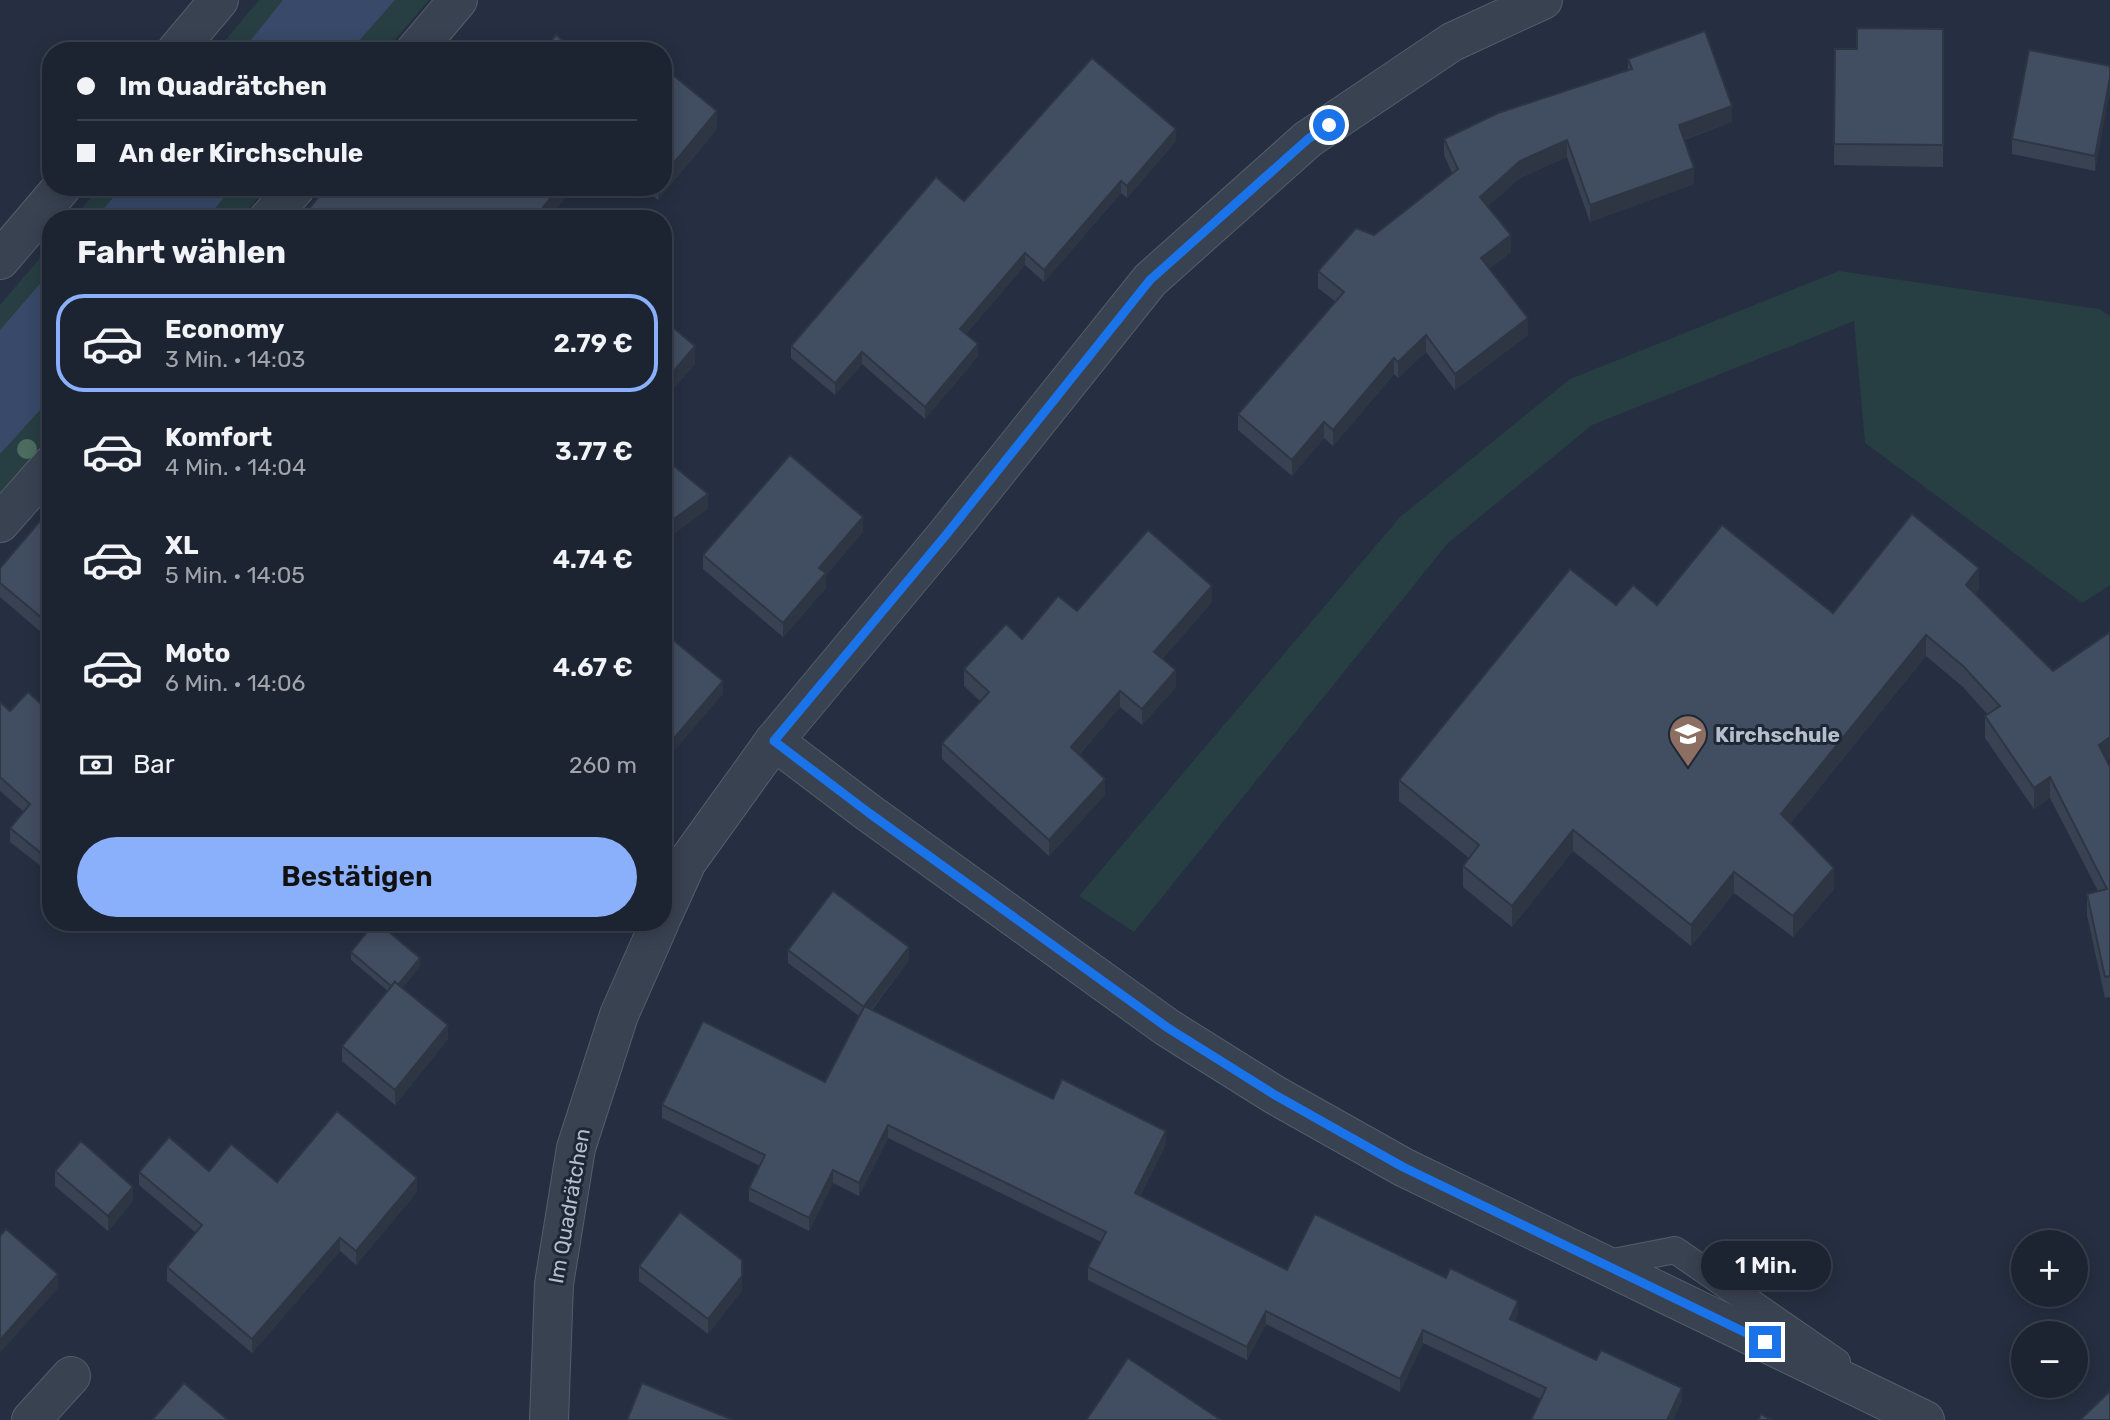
<!DOCTYPE html>
<html lang="de">
<meta charset="utf-8">
<style>
body{margin:0;font-family:Rubik,sans-serif;background:#252b39;color:#f1f3f6;height:100vh;display:flex;flex-direction:column;font-size:26px;white-space:nowrap}
*{box-sizing:border-box;margin:0}
p{font-size:23px;color:#a0a4ab}
.icon{flex:none;width:38px;height:38px;fill:none;stroke:currentColor;stroke-width:2;stroke-linecap:round;stroke-linejoin:round}
.map{position:relative;flex:1;overflow:hidden}
.side{position:absolute;left:42px;top:210px;width:630px;height:721px;display:flex;flex-direction:column;background:#1c2331;border-radius:28px;box-shadow:0 4px 18px #0003,0 0 0 2px #3a404d}
.side>*{flex:none}
.top-card{position:absolute;left:42px;top:42px;width:630px;height:154px;border-radius:28px;box-shadow:0 4px 18px #0003,0 0 0 2px #3a404d;display:grid;align-content:center;height:154px;padding:0 35px;background:#1c2331}
.buttons{position:absolute;left:2011px;top:1230px;display:grid;gap:14px}
.buttons a{display:grid;place-items:center;width:77px;height:77px;border-radius:50%;background:#1c2331;box-shadow:0 4px 18px #0003,0 0 0 2px #3a404d;font-size:35px}
.end{position:absolute;width:32px;height:32px;margin:-16px;border:9px solid #1a73e8;background:#fff;box-shadow:0 0 0 4px #fff}
.from{border-radius:50%}
.bubble{position:absolute;height:49px;border-radius:24px;background:#1c2331;box-shadow:0 4px 18px #0003,0 0 0 2px #3a404d;font-size:23px;font-weight:600;line-height:49px;text-align:center}
.top-card b{display:flex;align-items:center;gap:24px;height:66px;font-size:26px}
.top-card b+b{border-top:2px solid #3a404d}
.top-card i{width:18px;height:18px;background:#f1f3f6}
ul{padding:0;list-style:none}
li{display:flex;align-items:center;gap:21px;height:98px;margin:0 14px 10px;padding:0 21px;border:4px solid transparent;border-radius:28px}
li div{flex:1}
li b{display:block;font-size:26px}
li em{font-style:normal;font-weight:600}
li.active{border-color:#8bb0fb}
li>.icon{width:63px;height:63px;stroke-width:1.5}
h2{padding:0 35px;font-size:32px;line-height:84px}
.pay{display:flex;align-items:center;gap:18px;height:77px;padding:0 35px;font-size:26px}
.pay p{margin-inline-start:auto}
.action{display:flex;gap:14px;margin-top:auto;padding:14px 35px}
.action a{flex:1;height:80px;border-radius:42px;background:#8bb0fb;color:#111;font-size:28px;font-weight:600;line-height:80px;text-align:center}
.map>svg:first-child{display:block}
</style>
<div class="map">
<svg width="2110" height="1420" viewBox="0 0 2110 1420">
<rect width="100%" height="100%" fill="#252f41"/>
<g fill="#273e42">
<path d="M 259,0 L 429,0 L 385,51 L 216,51 Z"/>
<path d="M 100,187 L 267,187 L 240,219 L 73,219 Z"/>
<path d="M 51,245 L 51,437 L 0,496 L 0,305 Z"/>
<path d="M 1839,271 L 2099,309 L 2110,316 L 2110,585 L 2082,603 L 1865,443 L 1854,321 L 1592,425 L 1448,543 L 1134,932 L 1079,896 L 1400,517 L 1570,379 Z"/>
</g>
<g fill="#384969">
<path d="M 283,0 L 395,0 L 350,51 L 242,51 Z"/>
<path d="M 122,187 L 233,187 L 206,219 L 95,219 Z"/>
<path d="M 51,271 L 51,398 L 0,454 L 0,330 Z"/>
</g>
<g fill="none" stroke-linecap="round" stroke-linejoin="round">
<defs>
<path id="lane" d="M 1603,1264 L 1675,1250 L 1837,1362"/>
<g id="street">
<path d="M 176,51 L 219,0"/>
<path d="M 415,51 L 458,0"/>
<path d="M 268,219 L 296,187"/>
<path d="M 0,260 L 62,187"/>
<path d="M 0,523 L 51,465"/>
<path d="M 774,741 L 869,813 L 1168,1028 L 1275,1095 L 1403,1167 L 1925,1420"/>
<path d="M 663,915 L 687,862 L 774,741 L 946,535 L 1150,280 L 1308,139 L 1452,42 L 1543,0"/>
<path d="M 31,1420 L 71,1376"/>
<path d="M 549,1420 L 554,1284 L 576,1148 L 619,1015 L 660,922"/>
</g>
</defs>
<use href="#lane" stroke="#545d6b" stroke-width="28"/>
<use href="#street" stroke="#545d6b" stroke-width="40"/>
<use href="#lane" stroke="#394251" stroke-width="26"/>
<use href="#street" stroke="#394251" stroke-width="38"/>
</g>
<circle fill="#4c6c60" cx="27" cy="449" r="10"/>
<g fill="#384253">
<path d="M 1943,29 L 1943,167 L 1834,165 L 1835,49 L 1857,49 Z"/>
<path d="M 1628,59 L 1732,122 L 1684,140 L 1694,184 L 1590,222 L 1567,157 L 1520,178 L 1488,206 L 1511,252 L 1489,269 L 1528,335 L 1455,390 L 1426,352 L 1398,378 L 1394,374 L 1333,446 L 1324,438 L 1292,476 L 1238,430 L 1238,414 L 1336,302 L 1318,288 L 1318,271 L 1374,235 L 1452,173 L 1444,155 L 1444,139 L 1628,70 Z"/>
<path d="M 2110,66 L 2095,171 L 2012,154 L 2012,139 Z"/>
<path d="M 717,129 L 658,200 L 642,187 L 663,187 Z"/>
<path d="M 1176,141 L 1127,198 L 1121,193 L 1044,282 L 1025,265 L 966,334 L 978,356 L 925,419 L 862,364 L 835,395 L 791,358 L 791,346 L 964,201 Z"/>
<path d="M 51,519 L 51,635 L 48,638 L 0,597 L 0,568 Z"/>
<path d="M 863,532 L 826,575 L 826,588 L 783,637 L 703,569 L 703,555 Z"/>
<path d="M 1979,589 L 1975,594 L 2053,671 L 2110,632 L 2110,758 L 2107,760 L 2110,767 L 2110,997 L 2105,998 L 2087,915 L 2087,894 L 2098,891 L 2050,798 L 2034,809 L 1985,738 L 1985,716 L 1988,715 L 1963,687 L 1926,656 L 1790,824 L 1834,889 L 1793,937 L 1734,893 L 1691,946 L 1573,851 L 1512,927 L 1463,887 L 1463,866 L 1469,858 L 1399,801 L 1399,780 L 1616,605 L 1657,605 L 1833,613 Z"/>
<path d="M 1212,602 L 1162,659 L 1176,687 L 1142,725 L 1120,707 L 1079,755 L 1105,795 L 1049,856 L 942,759 L 942,743 L 980,701 L 964,686 L 964,669 L 1077,611 Z"/>
<path d="M 0,702 L 10,711 L 51,713 L 46,870 L 10,842 L 10,828 L 24,812 L 0,791 Z"/>
<path d="M 788,950 L 909,960 L 872,1010 L 1053,1099 L 1166,1144 L 1140,1196 L 1287,1270 L 1518,1314 L 1515,1321 L 1682,1401 L 1541,1399 L 1423,1343 L 1400,1392 L 1266,1324 L 1247,1360 L 1088,1280 L 1088,1267 L 1101,1242 L 888,1138 L 859,1196 L 833,1183 L 809,1231 L 749,1201 L 749,1188 L 760,1166 L 662,1118 L 662,1105 L 825,1082 L 859,1016 L 788,963 Z"/>
<path d="M 351,952 L 420,966 L 402,988 L 448,1039 L 395,1105 L 342,1061 L 342,1046 L 388,991 L 351,960 Z"/>
<path d="M 55,1171 L 133,1201 L 108,1231 L 55,1186 Z"/>
<path d="M 209,1171 L 277,1182 L 417,1192 L 356,1265 L 340,1251 L 252,1353 L 167,1281 L 167,1267 L 196,1233 L 139,1185 L 139,1172 Z"/>
<path d="M 639,1266 L 742,1290 L 708,1334 L 639,1281 Z"/>
</g>
<g fill="#2e3644">
<path d="M 2110,78 L 2110,92 L 2095,171 L 2095,156 Z"/>
<path d="M 1732,106 L 1732,122 L 1679,141 L 1679,125 Z"/>
<path d="M 717,111 L 717,129 L 658,200 L 658,187 L 663,187 L 663,176 Z"/>
<path d="M 1176,129 L 1176,141 L 1127,198 L 1127,186 Z"/>
<path d="M 1567,140 L 1567,157 L 1520,178 L 1480,213 L 1480,197 L 1520,161 Z"/>
<path d="M 1694,168 L 1694,184 L 1590,222 L 1590,205 Z"/>
<path d="M 1121,181 L 1121,193 L 1044,282 L 1044,270 Z"/>
<path d="M 560,187 L 575,187 L 548,219 L 543,207 Z"/>
<path d="M 1511,235 L 1511,252 L 1481,275 L 1481,258 Z"/>
<path d="M 1025,253 L 1025,265 L 960,341 L 960,329 Z"/>
<path d="M 1528,318 L 1528,335 L 1455,390 L 1455,374 Z"/>
<path d="M 1426,335 L 1426,352 L 1398,378 L 1398,362 Z"/>
<path d="M 978,344 L 978,356 L 925,419 L 925,407 Z"/>
<path d="M 695,346 L 695,364 L 663,402 L 663,384 Z"/>
<path d="M 862,352 L 862,364 L 835,395 L 835,383 Z"/>
<path d="M 1394,358 L 1394,374 L 1333,446 L 1333,430 Z"/>
<path d="M 1324,422 L 1324,438 L 1292,476 L 1292,460 Z"/>
<path d="M 708,494 L 708,509 L 663,542 L 663,527 Z"/>
<path d="M 863,517 L 863,532 L 826,575 L 826,588 L 783,637 L 783,623 L 819,568 Z"/>
<path d="M 1979,568 L 1979,589 L 1966,606 L 1966,585 Z"/>
<path d="M 1212,586 L 1212,602 L 1154,669 L 1154,652 Z"/>
<path d="M 51,621 L 51,635 L 48,638 L 48,623 Z"/>
<path d="M 1926,635 L 1926,656 L 1781,835 L 1781,814 Z"/>
<path d="M 1176,670 L 1176,687 L 1142,725 L 1142,709 Z"/>
<path d="M 723,681 L 723,694 L 663,764 L 663,751 Z"/>
<path d="M 1120,691 L 1120,707 L 1071,764 L 1071,747 Z"/>
<path d="M 2110,737 L 2110,758 L 2099,766 L 2099,745 Z"/>
<path d="M 2050,777 L 2050,798 L 2034,809 L 2034,788 Z"/>
<path d="M 1105,779 L 1105,795 L 1049,856 L 1049,840 Z"/>
<path d="M 1573,830 L 1573,851 L 1512,927 L 1512,906 Z"/>
<path d="M 51,851 L 51,864 L 46,870 L 46,857 Z"/>
<path d="M 1834,868 L 1834,889 L 1793,937 L 1793,916 Z"/>
<path d="M 1734,872 L 1734,893 L 1691,946 L 1691,925 Z"/>
<path d="M 909,947 L 909,960 L 864,1019 L 864,1006 Z"/>
<path d="M 420,958 L 420,966 L 395,997 L 395,989 Z"/>
<path d="M 448,1025 L 448,1039 L 395,1105 L 395,1090 Z"/>
<path d="M 888,1125 L 888,1138 L 859,1196 L 859,1183 Z"/>
<path d="M 1166,1131 L 1166,1144 L 1135,1206 L 1135,1193 Z"/>
<path d="M 833,1170 L 833,1183 L 809,1231 L 809,1218 Z"/>
<path d="M 417,1178 L 417,1192 L 356,1265 L 356,1251 Z"/>
<path d="M 133,1187 L 133,1201 L 108,1231 L 108,1216 Z"/>
<path d="M 340,1238 L 340,1251 L 252,1353 L 252,1339 Z"/>
<path d="M 58,1274 L 58,1288 L 0,1353 L 0,1340 Z"/>
<path d="M 742,1276 L 742,1290 L 708,1334 L 708,1319 Z"/>
<path d="M 1518,1301 L 1518,1314 L 1510,1332 L 1510,1319 Z"/>
<path d="M 1266,1311 L 1266,1324 L 1247,1360 L 1247,1347 Z"/>
<path d="M 1423,1330 L 1423,1343 L 1400,1392 L 1400,1379 Z"/>
<path d="M 1682,1388 L 1682,1401 L 1673,1420 L 1667,1420 Z"/>
</g>
<g fill="#414d61" stroke="#2e3644" stroke-width="2">
<path d="M 1857,28 L 1943,29 L 1943,145 L 1834,144 L 1835,49 L 1857,49 Z"/>
<path d="M 1705,31 L 1732,106 L 1679,125 L 1694,168 L 1590,205 L 1567,140 L 1520,161 L 1480,197 L 1511,235 L 1481,258 L 1528,318 L 1455,374 L 1426,335 L 1398,362 L 1394,358 L 1333,430 L 1324,422 L 1292,460 L 1238,414 L 1344,292 L 1318,271 L 1356,228 L 1374,235 L 1458,169 L 1444,139 L 1498,113 L 1632,69 L 1628,59 Z"/>
<path d="M 556,35 L 575,51 L 543,51 Z"/>
<path d="M 2029,50 L 2110,66 L 2110,78 L 2095,156 L 2012,139 Z"/>
<path d="M 1092,58 L 1176,129 L 1127,186 L 1121,181 L 1044,270 L 1025,253 L 960,329 L 978,344 L 925,407 L 862,352 L 835,383 L 791,346 L 936,177 L 964,201 Z"/>
<path d="M 663,67 L 717,111 L 663,176 Z"/>
<path d="M 327,187 L 560,187 L 543,207 L 558,219 L 300,219 Z"/>
<path d="M 663,319 L 695,346 L 663,384 Z"/>
<path d="M 790,455 L 863,517 L 819,568 L 826,573 L 783,623 L 703,555 Z"/>
<path d="M 663,457 L 708,494 L 663,527 Z"/>
<path d="M 46,514 L 51,519 L 51,621 L 48,623 L 0,583 L 0,568 Z"/>
<path d="M 1912,514 L 1979,568 L 1966,585 L 2053,671 L 2110,632 L 2110,737 L 2099,745 L 2110,767 L 2110,976 L 2105,977 L 2087,894 L 2107,889 L 2050,777 L 2034,788 L 1985,716 L 2000,706 L 1963,666 L 1926,635 L 1781,814 L 1834,868 L 1793,916 L 1734,872 L 1691,925 L 1573,830 L 1512,906 L 1463,866 L 1479,845 L 1399,780 L 1570,569 L 1616,605 L 1633,585 L 1657,605 L 1722,525 L 1833,613 Z"/>
<path d="M 1148,530 L 1212,586 L 1154,652 L 1176,670 L 1142,709 L 1120,691 L 1071,747 L 1105,779 L 1049,840 L 942,743 L 989,692 L 964,669 L 1006,624 L 1022,639 L 1058,596 L 1077,611 Z"/>
<path d="M 672,639 L 723,681 L 663,751 L 663,640 L 668,644 Z"/>
<path d="M 28,692 L 51,713 L 51,851 L 46,857 L 10,828 L 30,804 L 0,777 L 0,702 L 10,711 Z"/>
<path d="M 833,891 L 909,947 L 864,1006 L 1053,1099 L 1062,1079 L 1166,1131 L 1135,1193 L 1287,1270 L 1315,1214 L 1446,1278 L 1450,1268 L 1518,1301 L 1510,1319 L 1596,1360 L 1601,1350 L 1682,1388 L 1667,1420 L 1531,1420 L 1546,1388 L 1423,1330 L 1400,1379 L 1266,1311 L 1247,1347 L 1088,1267 L 1106,1232 L 888,1125 L 859,1183 L 833,1170 L 809,1218 L 749,1188 L 765,1155 L 662,1105 L 703,1021 L 825,1082 L 864,1007 L 788,950 Z"/>
<path d="M 375,922 L 377,922 L 420,958 L 398,985 L 395,982 L 391,986 L 351,952 Z"/>
<path d="M 395,982 L 448,1025 L 395,1090 L 342,1046 Z"/>
<path d="M 337,1111 L 417,1178 L 356,1251 L 340,1238 L 252,1339 L 167,1267 L 202,1225 L 139,1172 L 169,1137 L 209,1171 L 231,1144 L 277,1182 Z"/>
<path d="M 81,1141 L 133,1187 L 108,1216 L 55,1171 Z"/>
<path d="M 680,1212 L 742,1260 L 742,1276 L 708,1319 L 639,1266 Z"/>
<path d="M 6,1229 L 58,1274 L 0,1340 L 0,1236 Z"/>
<path d="M 1128,1358 L 1221,1420 L 1088,1420 L 1087,1419 Z"/>
<path d="M 184,1383 L 228,1420 L 152,1420 Z"/>
<path d="M 642,1383 L 733,1420 L 627,1420 Z"/>
<path d="M 2110,1391 L 2110,1420 L 2080,1420 Z"/>
<path d="M 1761,1414 L 1771,1420 L 1758,1420 Z"/>
</g>
<g fill="none" stroke-linecap="round" stroke-linejoin="round">
<path stroke="#1a73e8" stroke-width="9" d="M 1329,125 L 1308,139 L 1150,280 L 946,535 L 774,741 L 869,813 L 1168,1028 L 1275,1095 L 1403,1167 L 1765,1342"/>
</g>
<defs>
<symbol id="school-pin" viewBox="-11 -11 22 30"><path d="M0 17L-7.5 6A9.5 9.5 0 1 1 7.5 6Z" fill="#8d6e63" stroke="#1e2736"/><path d="M0-5L7-2L0 1L-7-2ZM-4 1L0 2.5L4 1V4Q0 6-4 4Z" fill="#fff"/></symbol>
</defs>
<g fill-rule="evenodd">
<use href="#school-pin" x="1666" y="712" width="44" height="60"/>
</g>
<g text-anchor="middle" dominant-baseline="central" stroke-width="6" stroke-linejoin="round" paint-order="stroke">
<g font-size="21" font-weight="bold" fill="#b6bdcb" stroke="#1e2736" text-anchor="start">
<text x="1715" y="734">Kirchschule</text>
</g>
<g font-size="21" fill="#b6bdcb" stroke="#1e2736">
<text transform="translate(569 1206) rotate(-80)">Im Quadrätchen</text>
</g>
</g>
</svg>
<div class="buttons">
<a>+</a>
<a>−</a>
</div>
<i class="end from" style="left:1329px;top:125px"></i>
<i class="end" style="left:1765px;top:1342px"></i>
<div class="bubble" style="left:1701px;top:1241px;width:130px">1 Min.</div>
<div class="top-card">
<b><i class="from"></i>Im Quadrätchen</b>
<b><i></i>An der Kirchschule</b>
</div>
<section class="side">
<h2>Fahrt wählen</h2>
<ul>
<li class="active"><svg class="icon" aria-label="car" viewBox="0 0 24 24"><path d="M5 17H2v-5l4-1 3-4h7l3 4 3 1v5h-3M9 17h6M6 11h13"/><circle cx="7" cy="17" r="2"/><circle cx="17" cy="17" r="2"/></svg><div><b>Economy</b><p>3 Min. · 14:03</p></div><em>2.79 €</em></li>
<li><svg class="icon" aria-label="car" viewBox="0 0 24 24"><path d="M5 17H2v-5l4-1 3-4h7l3 4 3 1v5h-3M9 17h6M6 11h13"/><circle cx="7" cy="17" r="2"/><circle cx="17" cy="17" r="2"/></svg><div><b>Komfort</b><p>4 Min. · 14:04</p></div><em>3.77 €</em></li>
<li><svg class="icon" aria-label="car" viewBox="0 0 24 24"><path d="M5 17H2v-5l4-1 3-4h7l3 4 3 1v5h-3M9 17h6M6 11h13"/><circle cx="7" cy="17" r="2"/><circle cx="17" cy="17" r="2"/></svg><div><b>XL</b><p>5 Min. · 14:05</p></div><em>4.74 €</em></li>
<li><svg class="icon" aria-label="car" viewBox="0 0 24 24"><path d="M5 17H2v-5l4-1 3-4h7l3 4 3 1v5h-3M9 17h6M6 11h13"/><circle cx="7" cy="17" r="2"/><circle cx="17" cy="17" r="2"/></svg><div><b>Moto</b><p>6 Min. · 14:06</p></div><em>4.67 €</em></li>
</ul>
<div class="pay"><svg class="icon" aria-label="cash" viewBox="0 0 24 24"><path d="M3 7h18v10H3z"/><circle cx="12" cy="12" r="2"/></svg>Bar<p>260 m</p></div>
<div class="action"><a>Bestätigen</a></div>
</section>
</div>
